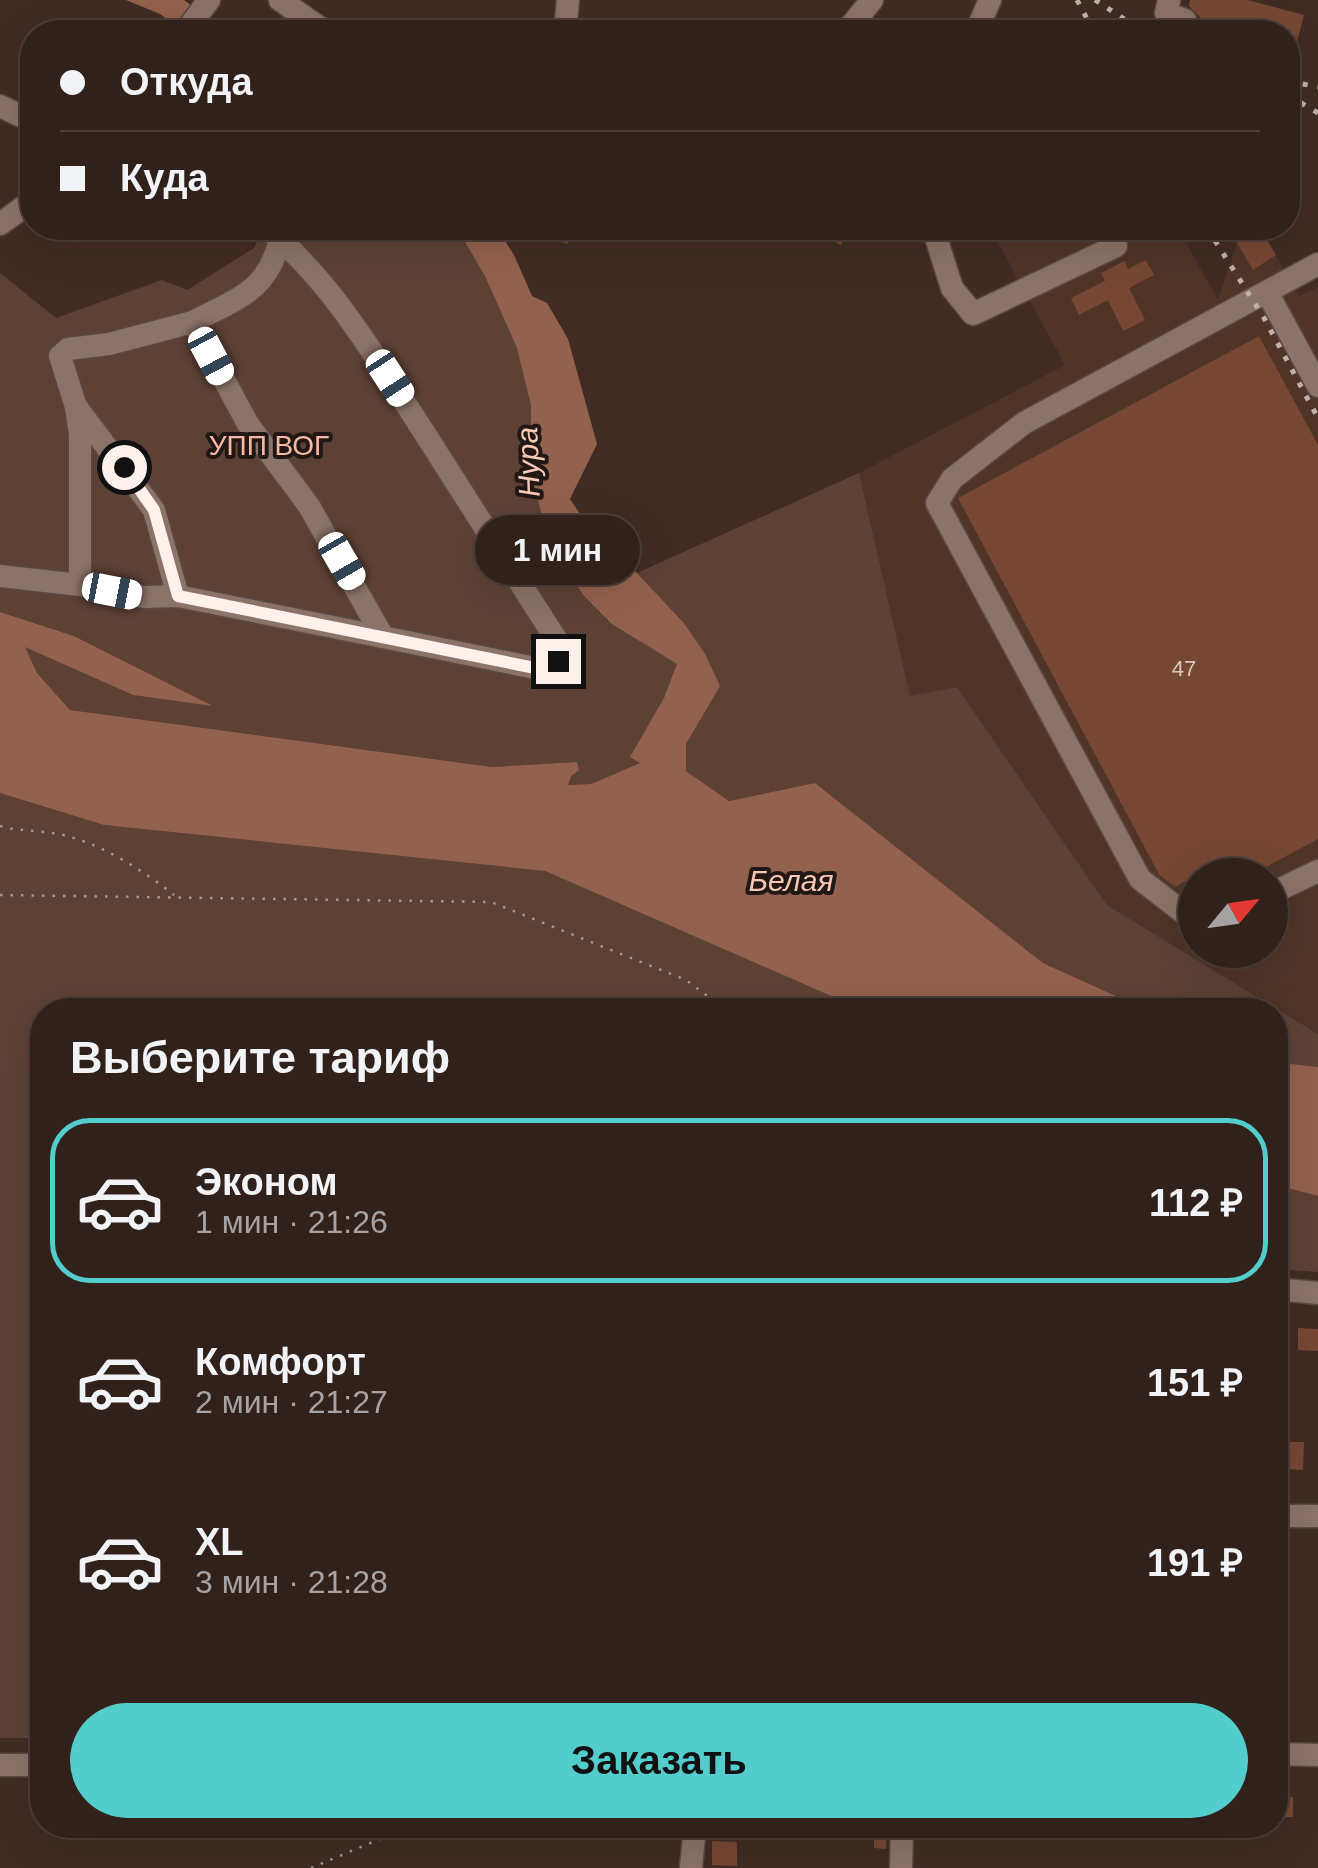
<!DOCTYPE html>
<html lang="ru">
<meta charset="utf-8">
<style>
body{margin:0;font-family:Helvetica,sans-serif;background:#3d2e28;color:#f1f3f6;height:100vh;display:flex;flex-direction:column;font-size:38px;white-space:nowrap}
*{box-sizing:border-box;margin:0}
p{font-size:32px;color:#a8a3a3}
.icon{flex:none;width:55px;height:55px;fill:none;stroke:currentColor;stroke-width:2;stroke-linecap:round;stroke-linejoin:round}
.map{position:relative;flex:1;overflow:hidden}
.drawer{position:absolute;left:30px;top:998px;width:1258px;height:840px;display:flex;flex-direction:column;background:#31211b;border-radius:40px;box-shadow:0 10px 40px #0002,0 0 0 2px #4c3e3a}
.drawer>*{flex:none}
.guide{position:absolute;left:20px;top:20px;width:1280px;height:220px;border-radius:40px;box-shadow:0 10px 40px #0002,0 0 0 2px #4c3e3a;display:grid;align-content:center;height:220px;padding:0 40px;background:#31211b}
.needle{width:65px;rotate:61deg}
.buttons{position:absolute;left:1178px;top:858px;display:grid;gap:20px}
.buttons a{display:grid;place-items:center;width:110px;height:110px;border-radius:50%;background:#31211b;box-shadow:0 10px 40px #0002,0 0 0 2px #4c3e3a;font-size:50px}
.end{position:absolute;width:45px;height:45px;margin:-22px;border:12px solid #fef0ea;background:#111;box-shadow:0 0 0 5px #111}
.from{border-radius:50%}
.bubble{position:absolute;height:70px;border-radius:35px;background:#31211b;box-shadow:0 10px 40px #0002,0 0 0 2px #4c3e3a;font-size:32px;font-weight:700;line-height:70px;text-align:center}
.car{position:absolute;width:30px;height:60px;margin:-30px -15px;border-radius:12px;box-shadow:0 0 8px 2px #0007;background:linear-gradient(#fff 24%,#345 0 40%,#fff 0 76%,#345 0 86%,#fff 0)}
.guide b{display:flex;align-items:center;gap:35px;height:95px;font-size:38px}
.guide b+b{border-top:2px solid #4c3e3a}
.guide i{width:25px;height:25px;background:#f1f3f6}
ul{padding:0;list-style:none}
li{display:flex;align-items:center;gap:30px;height:165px;margin:0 20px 15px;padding:0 20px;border:5px solid transparent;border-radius:40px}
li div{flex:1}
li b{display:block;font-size:38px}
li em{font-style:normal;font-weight:700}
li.selected{border-color:#53cdcb}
li>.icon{width:90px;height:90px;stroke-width:1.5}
h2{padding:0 40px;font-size:45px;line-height:120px}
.button{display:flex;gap:20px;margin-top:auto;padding:20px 40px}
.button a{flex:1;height:115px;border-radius:60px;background:#53cdcb;color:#111;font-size:40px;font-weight:700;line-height:115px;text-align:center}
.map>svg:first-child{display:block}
</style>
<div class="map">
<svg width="1318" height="1868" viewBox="0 0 1318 1868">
<rect width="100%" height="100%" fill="#412c24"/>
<path fill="#503428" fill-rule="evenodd" d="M 990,228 L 1178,228 L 1218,300 L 1237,243 L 1260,228 L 1299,296 L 1318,287 L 1318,1034 L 1107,905 L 957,687 L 910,697 L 859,473 L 1065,365 ZM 1195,875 L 1270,875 L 1270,950 L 1195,950 Z"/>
<g fill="#5e4135">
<path d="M 264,228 L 465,228 L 540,364 L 539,497 L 682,659 L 642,762 L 591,784 L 567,785 L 577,762 L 492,767 L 70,710 L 37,673 L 24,646 L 133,695 L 209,704 L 74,636 L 0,612 L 0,273 L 56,318 L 162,280 L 187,290 L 254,248 Z"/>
<path d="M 859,473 L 910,696 L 957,687 L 1107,905 L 1318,1034 L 1318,1067 L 1275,1062 L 1275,1010 L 1147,1010 L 1043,963 L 815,783 L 729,801 L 686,771 L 686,744 L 719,686 L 683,622 L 637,573 Z"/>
<path d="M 0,793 L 104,825 L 545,871 L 863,1010 L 42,1010 L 42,1738 L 0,1738 Z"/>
<path d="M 1275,1185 L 1318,1196 L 1318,1272 L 1275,1269 Z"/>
</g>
<g fill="#93624e">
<path d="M 126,0 L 184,0 L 227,32 L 184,32 L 160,14 Z"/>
<path d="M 457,228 L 497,228 L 514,255 L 532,296 L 547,303 L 568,339 L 597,444 L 570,499 L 594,535 L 637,573 L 683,622 L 705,654 L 720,686 L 686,744 L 686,771 L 729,801 L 815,783 L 1043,963 L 1147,1010 L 863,1010 L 545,871 L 104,825 L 0,793 L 0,612 L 74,636 L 213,706 L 133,695 L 25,647 L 37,673 L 70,710 L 492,767 L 577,762 L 579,770 L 571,776 L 568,785 L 591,784 L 640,763 L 630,757 L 664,698 L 677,664 L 612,624 L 585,597 L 550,549 L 531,471 L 531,405 L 517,348 L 485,276 Z"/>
<path d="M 1275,1062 L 1318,1067 L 1318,1196 L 1275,1185 Z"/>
</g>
<g fill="#764834">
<path d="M 1190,0 L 1247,0 L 1304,15 L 1292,61 L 1288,61 L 1288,32 L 1209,32 L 1196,29 L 1200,17 L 1189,6 Z"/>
<path d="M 555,228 L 572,228 L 568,244 L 551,239 Z"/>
<path d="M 834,228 L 849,228 L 841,245 L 829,239 Z"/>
<path d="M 1260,228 L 1276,255 L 1253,270 L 1237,243 Z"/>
<path d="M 1146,260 L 1154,275 L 1129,288 L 1145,320 L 1123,331 L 1108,300 L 1079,315 L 1071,298 L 1105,281 L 1101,273 L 1125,261 L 1128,269 Z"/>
<path d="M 1259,336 L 1318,445 L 1318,839 L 1251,875 L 1239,875 L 1230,857 L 1175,887 L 1160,876 L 958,498 Z"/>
<path d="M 1298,1328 L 1318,1329 L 1318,1351 L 1298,1350 Z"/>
<path d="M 1285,1442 L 1304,1442 L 1303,1470 L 1284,1469 Z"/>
<path d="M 1275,1689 L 1290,1690 L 1289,1711 L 1275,1710 Z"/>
<rect x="1275" y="1797" width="18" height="20"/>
<path d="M 874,1828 L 887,1829 L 886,1849 L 874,1848 Z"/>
<path d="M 712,1841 L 737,1842 L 737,1866 L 712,1865 Z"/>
</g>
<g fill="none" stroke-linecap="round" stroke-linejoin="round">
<defs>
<g id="minor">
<path d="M 280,0 L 326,32"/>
<path d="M 1169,0 L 1166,13 L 1185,20"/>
<path d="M 185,32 L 209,0"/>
<path d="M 565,32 L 568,0"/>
<path d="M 846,32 L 872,0"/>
<path d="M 976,32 L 990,0"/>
<path d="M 0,106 L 32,121"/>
<path d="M 0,224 L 32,201"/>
<path d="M 267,228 C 332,282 375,356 420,426 C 466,497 511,568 556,639 L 558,661 L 545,670 L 383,637 L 309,506 L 248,424 L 193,322 C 238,298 268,291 280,239"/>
<path d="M 933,228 L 952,288 L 973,314 L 1116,246"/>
<path d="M 1267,292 L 1318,386"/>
<path d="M 193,322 L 109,344 L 68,349 L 60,356 L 76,407 L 80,434 L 80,585 L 144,597 L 178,596 L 383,637"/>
<path d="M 78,409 L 154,510 L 178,596"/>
<path d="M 0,576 L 80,585"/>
<path d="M 1270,894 L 1318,871"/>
<path d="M 1195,912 L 1184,913 L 1140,879 L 937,503 L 952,479 L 1024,423 L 1318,264"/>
<path d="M 1275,1289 L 1318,1293"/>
<path d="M 1275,1516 L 1318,1516"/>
<path d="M 1275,1754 L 1318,1755"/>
<path d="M 0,1765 L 42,1765"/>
<path d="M 691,1868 L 695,1825"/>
<path d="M 901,1868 L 902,1825"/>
</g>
</defs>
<use href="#minor" stroke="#5b4941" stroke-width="25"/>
<g stroke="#a89790" stroke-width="2.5" stroke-dasharray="2.5 8" stroke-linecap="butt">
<path d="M 0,826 C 21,832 42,830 63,835 C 104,845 142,870 174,895"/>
<path d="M 0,895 L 491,902 L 686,980 L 726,1010"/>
<path d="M 311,1868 L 413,1825"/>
</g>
<use href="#minor" stroke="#8c7369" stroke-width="22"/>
<g stroke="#c1b1aa" stroke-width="5" stroke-dasharray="5 10" stroke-linecap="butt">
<path d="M 1077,0 L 1094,32"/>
<path d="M 1095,0 L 1144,32"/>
<path d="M 1288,81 L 1318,87"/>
<path d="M 1288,95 L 1318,113"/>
<path d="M 1207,228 L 1264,318 L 1318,418"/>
</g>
</g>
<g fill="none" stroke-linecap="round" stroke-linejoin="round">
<path stroke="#fef0ea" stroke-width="12" d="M 124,467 L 154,510 L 178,596 L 545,670 L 558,661"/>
</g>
<g text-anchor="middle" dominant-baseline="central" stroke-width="8" stroke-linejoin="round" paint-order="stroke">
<g font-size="22" fill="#dcc6bc">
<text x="1184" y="668">47</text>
</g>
<g font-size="28" fill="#f8b9a0" stroke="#211714">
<text x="269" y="445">УПП ВОГ</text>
</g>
<g font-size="30" font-style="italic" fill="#f8c8b5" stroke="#211714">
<text transform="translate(528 462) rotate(-92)">Нура</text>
<text x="791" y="880">Белая</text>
</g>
</g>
</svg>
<div class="buttons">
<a><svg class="needle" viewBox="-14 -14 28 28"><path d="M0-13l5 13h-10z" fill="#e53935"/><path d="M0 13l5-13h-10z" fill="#a8a3a3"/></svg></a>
</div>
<i class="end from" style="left:124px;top:467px"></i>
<i class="end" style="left:558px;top:661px"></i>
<div class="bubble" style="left:475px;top:515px;width:165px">1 мин</div>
<i class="car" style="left:211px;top:356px;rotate:152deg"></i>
<i class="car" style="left:390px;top:378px;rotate:147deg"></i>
<i class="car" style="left:342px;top:561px;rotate:150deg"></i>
<i class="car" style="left:112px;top:591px;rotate:101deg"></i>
<div class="guide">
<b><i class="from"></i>Откуда</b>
<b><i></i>Куда</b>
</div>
<section class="drawer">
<h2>Выберите тариф</h2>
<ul>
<li class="selected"><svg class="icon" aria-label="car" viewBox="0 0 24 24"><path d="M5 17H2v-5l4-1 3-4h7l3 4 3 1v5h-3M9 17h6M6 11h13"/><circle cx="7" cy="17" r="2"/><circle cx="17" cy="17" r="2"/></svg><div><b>Эконом</b><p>1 мин · 21:26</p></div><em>112 ₽</em></li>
<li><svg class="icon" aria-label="car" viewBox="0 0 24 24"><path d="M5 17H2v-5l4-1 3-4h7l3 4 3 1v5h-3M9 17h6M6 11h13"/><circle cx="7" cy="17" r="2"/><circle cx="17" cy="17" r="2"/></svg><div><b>Комфорт</b><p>2 мин · 21:27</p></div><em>151 ₽</em></li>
<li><svg class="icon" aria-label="car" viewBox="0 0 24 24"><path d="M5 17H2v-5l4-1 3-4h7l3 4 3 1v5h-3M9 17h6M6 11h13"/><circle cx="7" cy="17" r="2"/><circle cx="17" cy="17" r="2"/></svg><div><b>XL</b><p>3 мин · 21:28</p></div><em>191 ₽</em></li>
</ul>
<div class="button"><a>Заказать</a></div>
</section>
</div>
